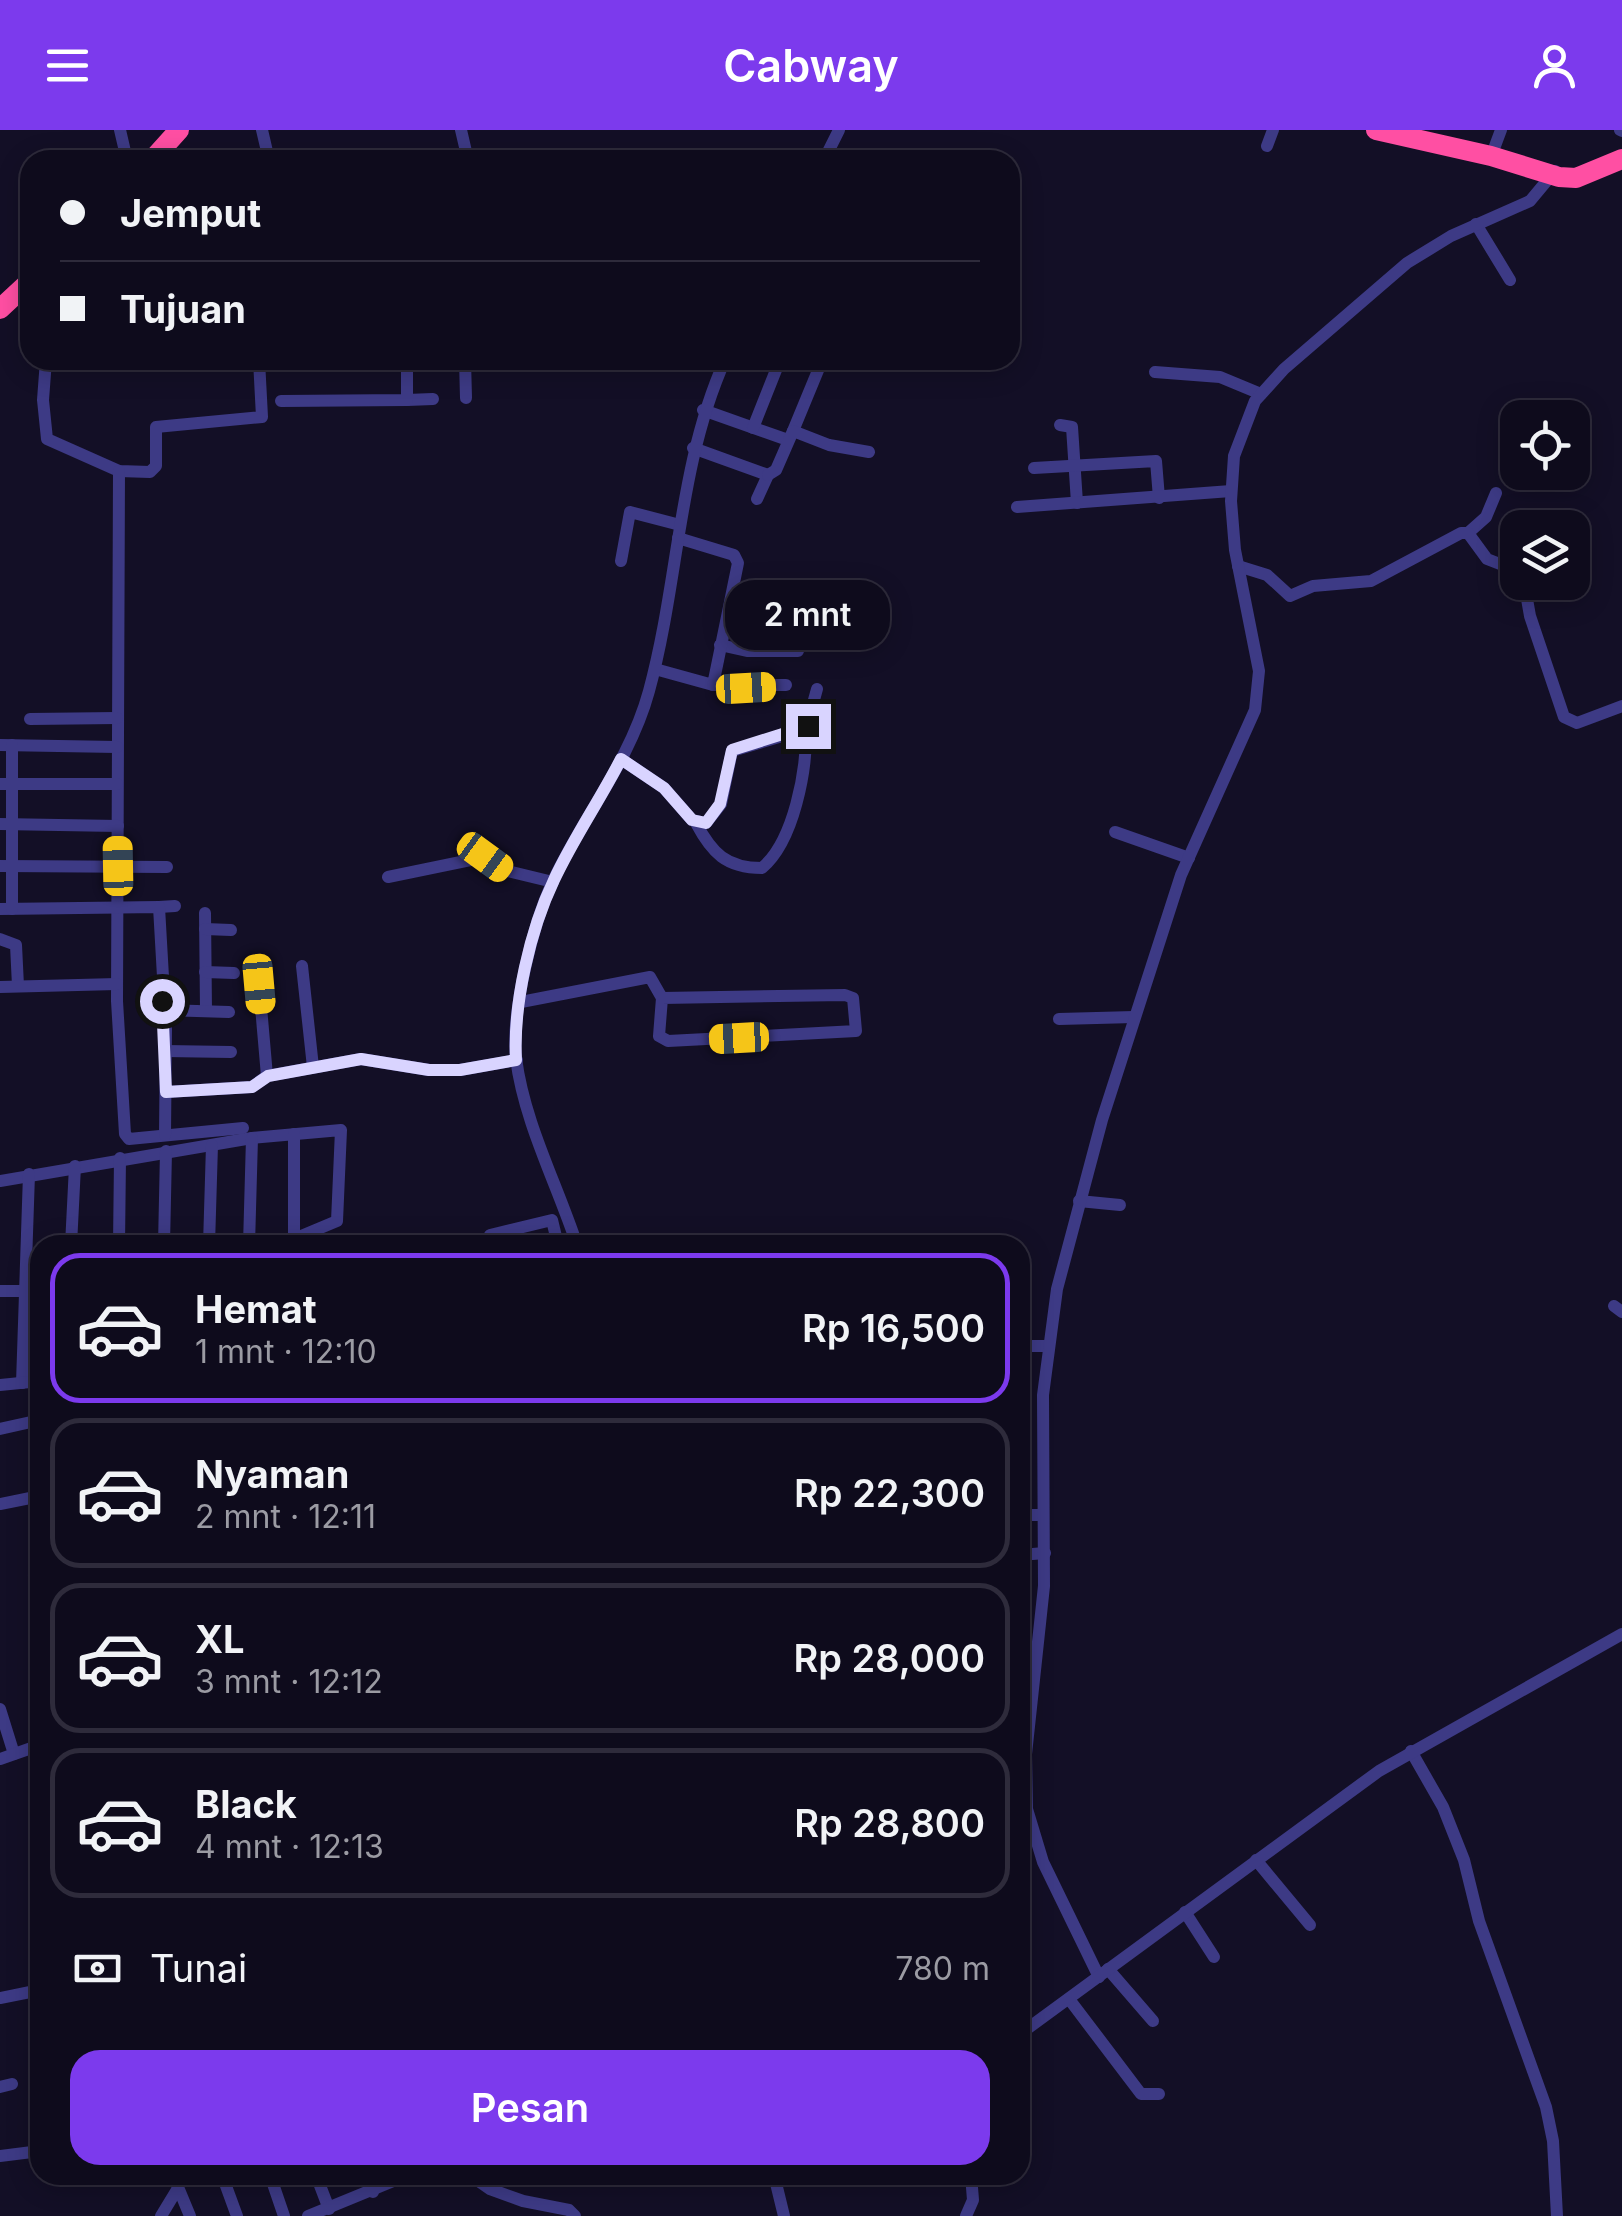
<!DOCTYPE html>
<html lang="id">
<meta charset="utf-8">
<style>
body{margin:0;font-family:Inter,sans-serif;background:#1c1929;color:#f1f3f6;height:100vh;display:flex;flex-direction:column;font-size:38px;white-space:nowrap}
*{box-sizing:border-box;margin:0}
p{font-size:32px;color:#9b9ba3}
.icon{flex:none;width:55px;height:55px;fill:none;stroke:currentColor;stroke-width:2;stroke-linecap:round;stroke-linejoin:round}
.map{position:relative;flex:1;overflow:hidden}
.details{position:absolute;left:30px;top:1105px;width:1000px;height:950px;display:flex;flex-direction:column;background:#0e0b1c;border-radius:30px;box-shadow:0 5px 25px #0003,0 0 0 2px #2e2b3b}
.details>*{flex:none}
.top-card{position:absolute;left:20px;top:20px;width:1000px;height:220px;border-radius:30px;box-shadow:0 5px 25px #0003,0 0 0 2px #2e2b3b;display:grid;align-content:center;height:220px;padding:0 40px;background:#0e0b1c}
.buttons{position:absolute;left:1500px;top:270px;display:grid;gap:20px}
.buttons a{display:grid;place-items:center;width:90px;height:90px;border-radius:20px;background:#0e0b1c;box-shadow:0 5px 25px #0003,0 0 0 2px #2e2b3b;font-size:50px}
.end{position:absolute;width:45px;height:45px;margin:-22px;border:12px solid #d9d4ff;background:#111;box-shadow:0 0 0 5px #111}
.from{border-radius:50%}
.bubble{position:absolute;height:70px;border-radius:30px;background:#0e0b1c;box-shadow:0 5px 25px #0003,0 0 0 2px #2e2b3b;font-size:32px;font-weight:600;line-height:70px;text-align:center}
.car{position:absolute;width:30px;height:60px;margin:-30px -15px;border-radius:12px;box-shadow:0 0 8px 2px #0007;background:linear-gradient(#f5c518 24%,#345 0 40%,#f5c518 0 76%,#345 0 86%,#f5c518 0)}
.top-card b{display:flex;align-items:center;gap:35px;height:95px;font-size:38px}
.top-card b+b{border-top:2px solid #2e2b3b}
.top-card i{width:25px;height:25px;background:#f1f3f6}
ul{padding:18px 0 0;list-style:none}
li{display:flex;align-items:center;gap:30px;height:150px;margin:0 20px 15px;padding:0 20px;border:5px solid #2e2b3b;border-radius:30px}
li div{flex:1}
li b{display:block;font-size:38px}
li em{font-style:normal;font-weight:600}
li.on{border-color:#7c3aed}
li>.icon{width:90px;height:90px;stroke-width:1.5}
.pay{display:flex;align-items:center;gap:25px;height:110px;padding:0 40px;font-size:38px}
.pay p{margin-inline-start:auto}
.primary-button{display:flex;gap:20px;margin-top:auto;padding:20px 40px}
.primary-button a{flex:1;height:115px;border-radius:30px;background:#7c3aed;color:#fff;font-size:40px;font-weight:600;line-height:115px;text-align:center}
header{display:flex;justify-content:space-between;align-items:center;height:130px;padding:0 40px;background:#7c3aed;color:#fff;font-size:45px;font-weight:600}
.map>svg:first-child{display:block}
</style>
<header><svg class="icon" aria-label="menu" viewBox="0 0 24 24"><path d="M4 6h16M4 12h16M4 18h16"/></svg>Cabway<svg class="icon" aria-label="person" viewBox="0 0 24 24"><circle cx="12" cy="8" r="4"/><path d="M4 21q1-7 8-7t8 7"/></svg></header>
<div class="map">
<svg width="1622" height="2086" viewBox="0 0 1622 2086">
<rect width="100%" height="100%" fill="#130f26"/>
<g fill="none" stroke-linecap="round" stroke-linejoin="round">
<g stroke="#3d3a85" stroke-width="12">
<path d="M 120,0 L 127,30"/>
<path d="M 262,0 L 269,30"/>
<path d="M 461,0 L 468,30"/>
<path d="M 1620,0 L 1622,1"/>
<path d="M 1267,16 L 1273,0"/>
<path d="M 1495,16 L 1501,0"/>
<path d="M 824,30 L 839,0"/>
<path d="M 1476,94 L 1510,150"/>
<path d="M 46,230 L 43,270 L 47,309 L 119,341 L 150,342 L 156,336 L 156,297 L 262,287 L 259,230"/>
<path d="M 465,230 L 466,268"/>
<path d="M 1155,242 L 1220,247 L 1261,264"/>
<path d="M 407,270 L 433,269"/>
<path d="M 281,271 L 407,270 L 407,230"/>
<path d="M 703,280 L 788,310"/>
<path d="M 1060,295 L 1072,297 L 1077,373"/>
<path d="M 753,298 L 780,230"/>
<path d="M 793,301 L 819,238"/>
<path d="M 693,318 L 768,345 L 757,369"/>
<path d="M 1034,338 L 1156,331 L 1159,368"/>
<path d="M 119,341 L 117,871 L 125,1004 L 129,1009 L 243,998"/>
<path d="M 768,345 L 776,340 L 793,301 L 829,315 L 869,322"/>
<path d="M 1017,377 L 1231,361"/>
<path d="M 1468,403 L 1486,387 L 1496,363"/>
<path d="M 621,431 L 630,382 L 680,395"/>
<path d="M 1238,436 L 1267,445 L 1290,466 L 1313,456 L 1371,451 L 1461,403 L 1468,403 L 1487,429 L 1518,441"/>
<path d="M 1524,452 L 1530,486 L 1564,587 L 1577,593 L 1622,576"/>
<path d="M 720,515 L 747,521 L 798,521"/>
<path d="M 655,539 L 713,555 L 738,433 L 734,425 L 678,408"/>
<path d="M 713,555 L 786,555"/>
<path d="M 30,589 L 117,588"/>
<path d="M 0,615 L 117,617"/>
<path d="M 621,629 L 664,658 L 692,690 L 706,693 L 721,674 L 732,621 L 806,599 L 817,559"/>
<path d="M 0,654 L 117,654"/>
<path d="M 696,693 C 712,723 726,738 762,738 C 794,711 807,640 806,599"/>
<path d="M 0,694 L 118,696"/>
<path d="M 1115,702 L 1189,728"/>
<path d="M 0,736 L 167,737"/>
<path d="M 388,747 L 485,727 L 503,740 L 553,752"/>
<path d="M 159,777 L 175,776"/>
<path d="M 0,779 L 159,777 L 166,899 L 165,1005"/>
<path d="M 12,779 L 12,615"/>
<path d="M 205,783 L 206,881"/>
<path d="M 205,799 L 231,800"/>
<path d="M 0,809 L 16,815 L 18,856"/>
<path d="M 302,836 L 313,937"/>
<path d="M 205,842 L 234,843"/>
<path d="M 259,854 L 267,946 L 361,929 L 429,940 L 460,940 L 517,930"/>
<path d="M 0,857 L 117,854"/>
<path d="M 521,872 L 650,847 L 662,868 L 659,906 L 668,911 L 856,901 L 853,868 L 845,865 L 662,868"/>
<path d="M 164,880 L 229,882"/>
<path d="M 1059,889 L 1134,887"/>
<path d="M 165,921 L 231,922"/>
<path d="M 166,962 L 252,957 L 267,946"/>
<path d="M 0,1051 L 252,1008 L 341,1000 L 337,1091 L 294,1109"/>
<path d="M 1079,1071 L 1120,1075"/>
<path d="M 294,1113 L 294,1004"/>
<path d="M 71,1115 L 75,1036"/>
<path d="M 119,1115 L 120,1028"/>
<path d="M 164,1115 L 166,1021"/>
<path d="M 209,1115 L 212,1015"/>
<path d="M 249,1115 L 252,1008"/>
<path d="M 492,1115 L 490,1105 L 552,1090 L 558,1115"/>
<path d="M 577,1115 C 557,1054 524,992 516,928 C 511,881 533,794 553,751 C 583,687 630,631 649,561 C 679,451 678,335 725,230"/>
<path d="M 0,1161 L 40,1161"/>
<path d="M 1614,1176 L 1622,1182"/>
<path d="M 1020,1216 L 1047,1216"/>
<path d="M 22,1253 L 29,1044"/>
<path d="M 0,1255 L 40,1251"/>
<path d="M 0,1299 L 40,1290"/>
<path d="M 0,1374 L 40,1366"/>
<path d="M 1020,1385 L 1043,1385"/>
<path d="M 1020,1425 L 1045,1423"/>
<path d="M 34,1445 L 40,1443"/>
<path d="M 35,1552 L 40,1564"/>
<path d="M 0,1579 L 14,1624"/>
<path d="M 33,1618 L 40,1636"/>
<path d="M 1411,1621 L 1443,1677 L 1464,1730 L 1479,1791 L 1546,1977 L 1553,2011 L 1557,2086"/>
<path d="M 0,1629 L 40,1615"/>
<path d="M 1256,1730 L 1310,1795"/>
<path d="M 1185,1782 L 1214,1827"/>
<path d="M 1108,1839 L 1153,1891"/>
<path d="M 1099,1847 L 1043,1732 L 1027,1679 L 1026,1624 L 1044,1456 L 1043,1265 L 1057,1159 L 1102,990 L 1181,745 L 1255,580 L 1259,541 L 1235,420 L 1231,371 L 1234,326 L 1255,271 L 1284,239 L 1407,133 L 1451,106 L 1530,71 L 1555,41"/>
<path d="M 0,1868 L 40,1860"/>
<path d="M 1069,1869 L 1141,1964 L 1159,1964"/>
<path d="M 1020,1904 L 1379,1641 L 1622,1504"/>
<path d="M 0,1957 L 12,1954"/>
<path d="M 0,2026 L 40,2021"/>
<path d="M 173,2045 L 190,2086"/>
<path d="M 222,2045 L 237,2086"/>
<path d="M 270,2045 L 284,2086"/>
<path d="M 316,2045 L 329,2079"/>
<path d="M 366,2045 L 373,2062"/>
<path d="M 470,2045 L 490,2059 L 523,2071 L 569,2080 L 575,2086"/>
<path d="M 774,2045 L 784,2086"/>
<path d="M 161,2086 L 178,2058"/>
<path d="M 308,2086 L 408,2045"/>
<path d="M 966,2086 L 973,2070 L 971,2045"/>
</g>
<g stroke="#ff4fa3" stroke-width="20">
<path d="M 1376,0 L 1491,26 L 1559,47 L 1576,48 L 1622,29"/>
<path d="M 152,30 L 179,0"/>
<path d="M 0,179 L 30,151"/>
</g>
</g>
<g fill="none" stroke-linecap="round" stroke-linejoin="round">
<path stroke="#d9d4ff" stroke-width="12" d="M 162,871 L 166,962 L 252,957 L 268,946 L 361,929 L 429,940 L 460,940 L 516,930 C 513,874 530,800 554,750 C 573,709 600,670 621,629 L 664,658 L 692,690 L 706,693 L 720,674 L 732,620 L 808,596"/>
</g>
</svg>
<div class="buttons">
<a><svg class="icon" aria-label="locate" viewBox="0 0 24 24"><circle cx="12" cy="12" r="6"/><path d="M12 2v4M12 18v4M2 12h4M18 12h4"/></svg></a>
<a><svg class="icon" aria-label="layers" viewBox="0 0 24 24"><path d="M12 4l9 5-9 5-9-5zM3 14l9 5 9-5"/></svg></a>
</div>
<i class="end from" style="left:162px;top:871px"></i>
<i class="end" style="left:808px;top:596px"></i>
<div class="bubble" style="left:725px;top:450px;width:165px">2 mnt</div>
<i class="car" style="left:746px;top:558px;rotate:87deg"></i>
<i class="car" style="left:485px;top:727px;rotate:126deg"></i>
<i class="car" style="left:118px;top:736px;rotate:359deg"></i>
<i class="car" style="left:259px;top:854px;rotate:175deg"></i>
<i class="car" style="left:739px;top:908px;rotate:267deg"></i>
<div class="top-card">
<b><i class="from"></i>Jemput</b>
<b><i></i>Tujuan</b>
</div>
<section class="details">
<ul>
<li class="on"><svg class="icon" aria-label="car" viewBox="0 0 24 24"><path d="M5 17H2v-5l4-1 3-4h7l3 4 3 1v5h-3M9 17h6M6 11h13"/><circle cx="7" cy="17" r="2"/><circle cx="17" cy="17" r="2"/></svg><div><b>Hemat</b><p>1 mnt · 12:10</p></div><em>Rp 16,500</em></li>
<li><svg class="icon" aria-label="car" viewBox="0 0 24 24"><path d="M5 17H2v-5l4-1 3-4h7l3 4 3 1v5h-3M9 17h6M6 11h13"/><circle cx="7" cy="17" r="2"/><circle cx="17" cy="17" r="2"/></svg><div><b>Nyaman</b><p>2 mnt · 12:11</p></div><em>Rp 22,300</em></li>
<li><svg class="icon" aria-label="car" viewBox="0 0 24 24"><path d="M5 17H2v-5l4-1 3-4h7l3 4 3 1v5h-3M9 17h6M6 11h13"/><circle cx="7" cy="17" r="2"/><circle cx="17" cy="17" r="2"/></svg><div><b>XL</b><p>3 mnt · 12:12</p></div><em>Rp 28,000</em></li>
<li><svg class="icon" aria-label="car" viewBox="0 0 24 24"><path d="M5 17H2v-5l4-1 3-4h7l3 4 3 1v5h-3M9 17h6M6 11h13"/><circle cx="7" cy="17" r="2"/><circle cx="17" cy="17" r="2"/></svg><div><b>Black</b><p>4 mnt · 12:13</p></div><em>Rp 28,800</em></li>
</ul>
<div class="pay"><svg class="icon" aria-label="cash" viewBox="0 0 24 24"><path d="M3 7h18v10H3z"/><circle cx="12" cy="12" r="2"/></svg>Tunai<p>780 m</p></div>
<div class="primary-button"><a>Pesan</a></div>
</section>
</div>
